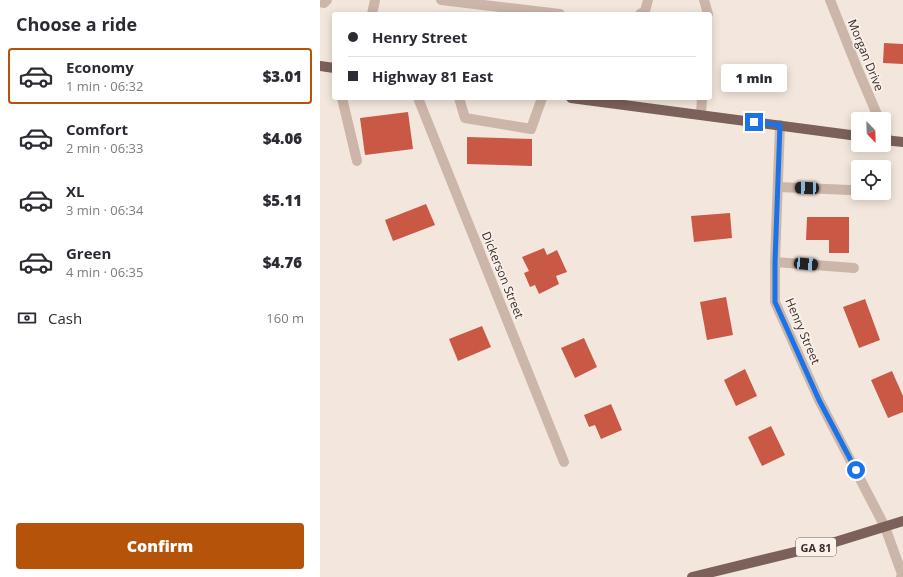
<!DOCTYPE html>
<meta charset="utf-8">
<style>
body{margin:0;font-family:"Open Sans",sans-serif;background:#f2f2f3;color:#2b2b33;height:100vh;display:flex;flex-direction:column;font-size:15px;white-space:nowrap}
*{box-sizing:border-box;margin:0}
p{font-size:13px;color:#7c7c81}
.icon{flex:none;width:22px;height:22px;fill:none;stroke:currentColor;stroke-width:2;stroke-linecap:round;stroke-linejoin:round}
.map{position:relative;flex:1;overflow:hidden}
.details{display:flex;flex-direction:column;background:#fff;width:320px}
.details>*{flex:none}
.top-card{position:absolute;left:12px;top:12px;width:380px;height:88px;border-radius:4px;box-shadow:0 2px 10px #0003;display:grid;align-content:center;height:88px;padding:0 16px;background:#fff}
.needle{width:26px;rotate:157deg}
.buttons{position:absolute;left:531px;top:112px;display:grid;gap:8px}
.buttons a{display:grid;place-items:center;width:40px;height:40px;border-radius:4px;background:#fff;box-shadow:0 2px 10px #0003;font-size:20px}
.end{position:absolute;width:18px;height:18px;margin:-9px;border:5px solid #1a73e8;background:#fff;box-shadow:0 0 0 2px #fff}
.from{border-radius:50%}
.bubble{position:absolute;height:28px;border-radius:4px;background:#fff;box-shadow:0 2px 10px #0003;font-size:13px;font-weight:800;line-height:28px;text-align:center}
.car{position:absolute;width:12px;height:24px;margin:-12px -6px;border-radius:5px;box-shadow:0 0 3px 1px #0007;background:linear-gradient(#222 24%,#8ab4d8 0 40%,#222 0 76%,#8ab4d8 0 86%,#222 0)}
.top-card b{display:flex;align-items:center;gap:14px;height:38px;font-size:15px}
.top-card b+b{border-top:1px solid #e1e1e2}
.top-card i{width:10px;height:10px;background:#2b2b33}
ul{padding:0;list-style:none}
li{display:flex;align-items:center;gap:12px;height:56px;margin:0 8px 6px;padding:0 8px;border:2px solid transparent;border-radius:4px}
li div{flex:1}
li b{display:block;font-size:15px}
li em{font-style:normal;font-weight:800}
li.selected{border-color:#b45309}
li>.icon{width:36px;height:36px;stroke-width:1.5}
h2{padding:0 16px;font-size:18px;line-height:48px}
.pay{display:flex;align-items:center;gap:10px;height:44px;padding:0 16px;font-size:15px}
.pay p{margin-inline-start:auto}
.button{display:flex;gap:8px;margin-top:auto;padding:8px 16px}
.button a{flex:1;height:46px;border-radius:4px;background:#b45309;color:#fff;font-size:16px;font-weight:800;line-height:46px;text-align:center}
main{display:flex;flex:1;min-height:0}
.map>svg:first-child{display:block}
</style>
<main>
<section class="details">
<h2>Choose a ride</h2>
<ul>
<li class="selected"><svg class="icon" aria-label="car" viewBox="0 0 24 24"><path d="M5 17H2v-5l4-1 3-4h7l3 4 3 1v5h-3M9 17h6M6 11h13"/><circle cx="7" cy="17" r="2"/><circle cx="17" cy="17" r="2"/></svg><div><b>Economy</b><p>1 min · 06:32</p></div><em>$3.01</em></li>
<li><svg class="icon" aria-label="car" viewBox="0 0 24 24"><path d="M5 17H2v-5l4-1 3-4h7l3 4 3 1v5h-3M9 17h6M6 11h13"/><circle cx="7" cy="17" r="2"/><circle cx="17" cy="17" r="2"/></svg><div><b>Comfort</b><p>2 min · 06:33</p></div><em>$4.06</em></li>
<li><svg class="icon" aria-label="car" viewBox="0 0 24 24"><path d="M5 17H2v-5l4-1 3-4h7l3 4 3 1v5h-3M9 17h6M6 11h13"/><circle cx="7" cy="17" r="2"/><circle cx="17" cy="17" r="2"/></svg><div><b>XL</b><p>3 min · 06:34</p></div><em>$5.11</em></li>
<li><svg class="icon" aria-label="car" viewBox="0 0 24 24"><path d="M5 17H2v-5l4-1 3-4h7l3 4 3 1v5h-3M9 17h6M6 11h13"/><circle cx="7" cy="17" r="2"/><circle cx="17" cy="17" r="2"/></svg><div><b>Green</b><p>4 min · 06:35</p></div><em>$4.76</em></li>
</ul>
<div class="pay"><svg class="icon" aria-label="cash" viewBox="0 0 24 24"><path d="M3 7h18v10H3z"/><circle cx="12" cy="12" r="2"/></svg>Cash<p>160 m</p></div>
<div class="button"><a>Confirm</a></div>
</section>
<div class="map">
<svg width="583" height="577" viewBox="0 0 583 577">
<rect width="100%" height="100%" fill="#f3e7dd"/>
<g fill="#c95845">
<path d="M 564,43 L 583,44 L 583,64 L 563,63 Z"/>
<path d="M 88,112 L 93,149 L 45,155 L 40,118 Z"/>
<path d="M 147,137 L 212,139 L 212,166 L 147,164 Z"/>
<path d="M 106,204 L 115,225 L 73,241 L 65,220 Z"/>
<path d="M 410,213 L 412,238 L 374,242 L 371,216 Z"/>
<path d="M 487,217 L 529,217 L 529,253 L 509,253 L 509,240 L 486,240 Z"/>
<path d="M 224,248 L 227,255 L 237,250 L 247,272 L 236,276 L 239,284 L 219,294 L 215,285 L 210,287 L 204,273 L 209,271 L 202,257 Z"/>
<path d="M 406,297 L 413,335 L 387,340 L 380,302 Z"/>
<path d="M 545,299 L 560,340 L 539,348 L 523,307 Z"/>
<path d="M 162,326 L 171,347 L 138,361 L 129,339 Z"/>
<path d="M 264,338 L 277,367 L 255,378 L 241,348 Z"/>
<path d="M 425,369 L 437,396 L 416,406 L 404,380 Z"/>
<path d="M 572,371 L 583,396 L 583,412 L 568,418 L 551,380 Z"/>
<path d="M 291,404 L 302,430 L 281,439 L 275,425 L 269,427 L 264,415 Z"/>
<path d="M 451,426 L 465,455 L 442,466 L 428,437 Z"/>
</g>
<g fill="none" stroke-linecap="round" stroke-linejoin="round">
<g stroke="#ccb5a9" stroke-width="10">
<path d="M 121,0 L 240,14"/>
<path d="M 384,0 L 388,14"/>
<path d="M 510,0 L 538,70 L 559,119"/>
<path d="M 0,2 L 4,3 L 7,0"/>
<path d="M 52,14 L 55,0"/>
<path d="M 320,14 L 325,11 L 328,0"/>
<path d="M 22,98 L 37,161"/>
<path d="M 98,98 L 244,462"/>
<path d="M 139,98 L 145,118 L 211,129 L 222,98"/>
<path d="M 381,114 L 382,98"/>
<path d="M 460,125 L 455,262 L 455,302 L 499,400 L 565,527 L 582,574 L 581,577"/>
<path d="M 564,130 L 569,141"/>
<path d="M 458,187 L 530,190"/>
<path d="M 455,262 L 534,268"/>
</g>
<g stroke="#7b615a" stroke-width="10">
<path d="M 0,66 L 14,68"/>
<path d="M 251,98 L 538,136"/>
<path d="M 564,140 L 583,142"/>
<path d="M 372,577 L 512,543 L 583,521"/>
</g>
</g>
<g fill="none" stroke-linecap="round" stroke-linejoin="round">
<path stroke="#1a73e8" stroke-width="5" d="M 434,122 L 460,125 L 455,262 L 455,302 L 499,400 L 536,470"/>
</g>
<g text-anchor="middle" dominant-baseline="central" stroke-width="3.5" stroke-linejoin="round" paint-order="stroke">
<rect fill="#faf1ea" stroke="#736763" stroke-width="1" x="476" y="538" width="40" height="18" rx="3"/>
<g font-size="11" font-weight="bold" fill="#392c29">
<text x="496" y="547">GA 81</text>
</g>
<g font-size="12" fill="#392c29" stroke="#faf1ea">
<text transform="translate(546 55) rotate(68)">Morgan Drive</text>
<text transform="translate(183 275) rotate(68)">Dickerson Street</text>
<text transform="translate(483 331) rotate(67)">Henry Street</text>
</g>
</g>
</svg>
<div class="buttons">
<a><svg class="needle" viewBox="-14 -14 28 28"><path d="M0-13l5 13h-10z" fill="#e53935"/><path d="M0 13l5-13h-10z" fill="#7c7c81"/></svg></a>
<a><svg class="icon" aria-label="locate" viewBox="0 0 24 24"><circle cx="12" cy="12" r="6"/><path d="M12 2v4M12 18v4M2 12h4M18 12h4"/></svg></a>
</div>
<i class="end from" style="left:536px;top:470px"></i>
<i class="end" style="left:434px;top:122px"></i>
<div class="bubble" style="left:401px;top:64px;width:66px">1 min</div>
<i class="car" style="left:487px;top:188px;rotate:272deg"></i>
<i class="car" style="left:486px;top:264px;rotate:95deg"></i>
<div class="top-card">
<b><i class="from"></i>Henry Street</b>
<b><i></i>Highway 81 East</b>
</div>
</div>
</main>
